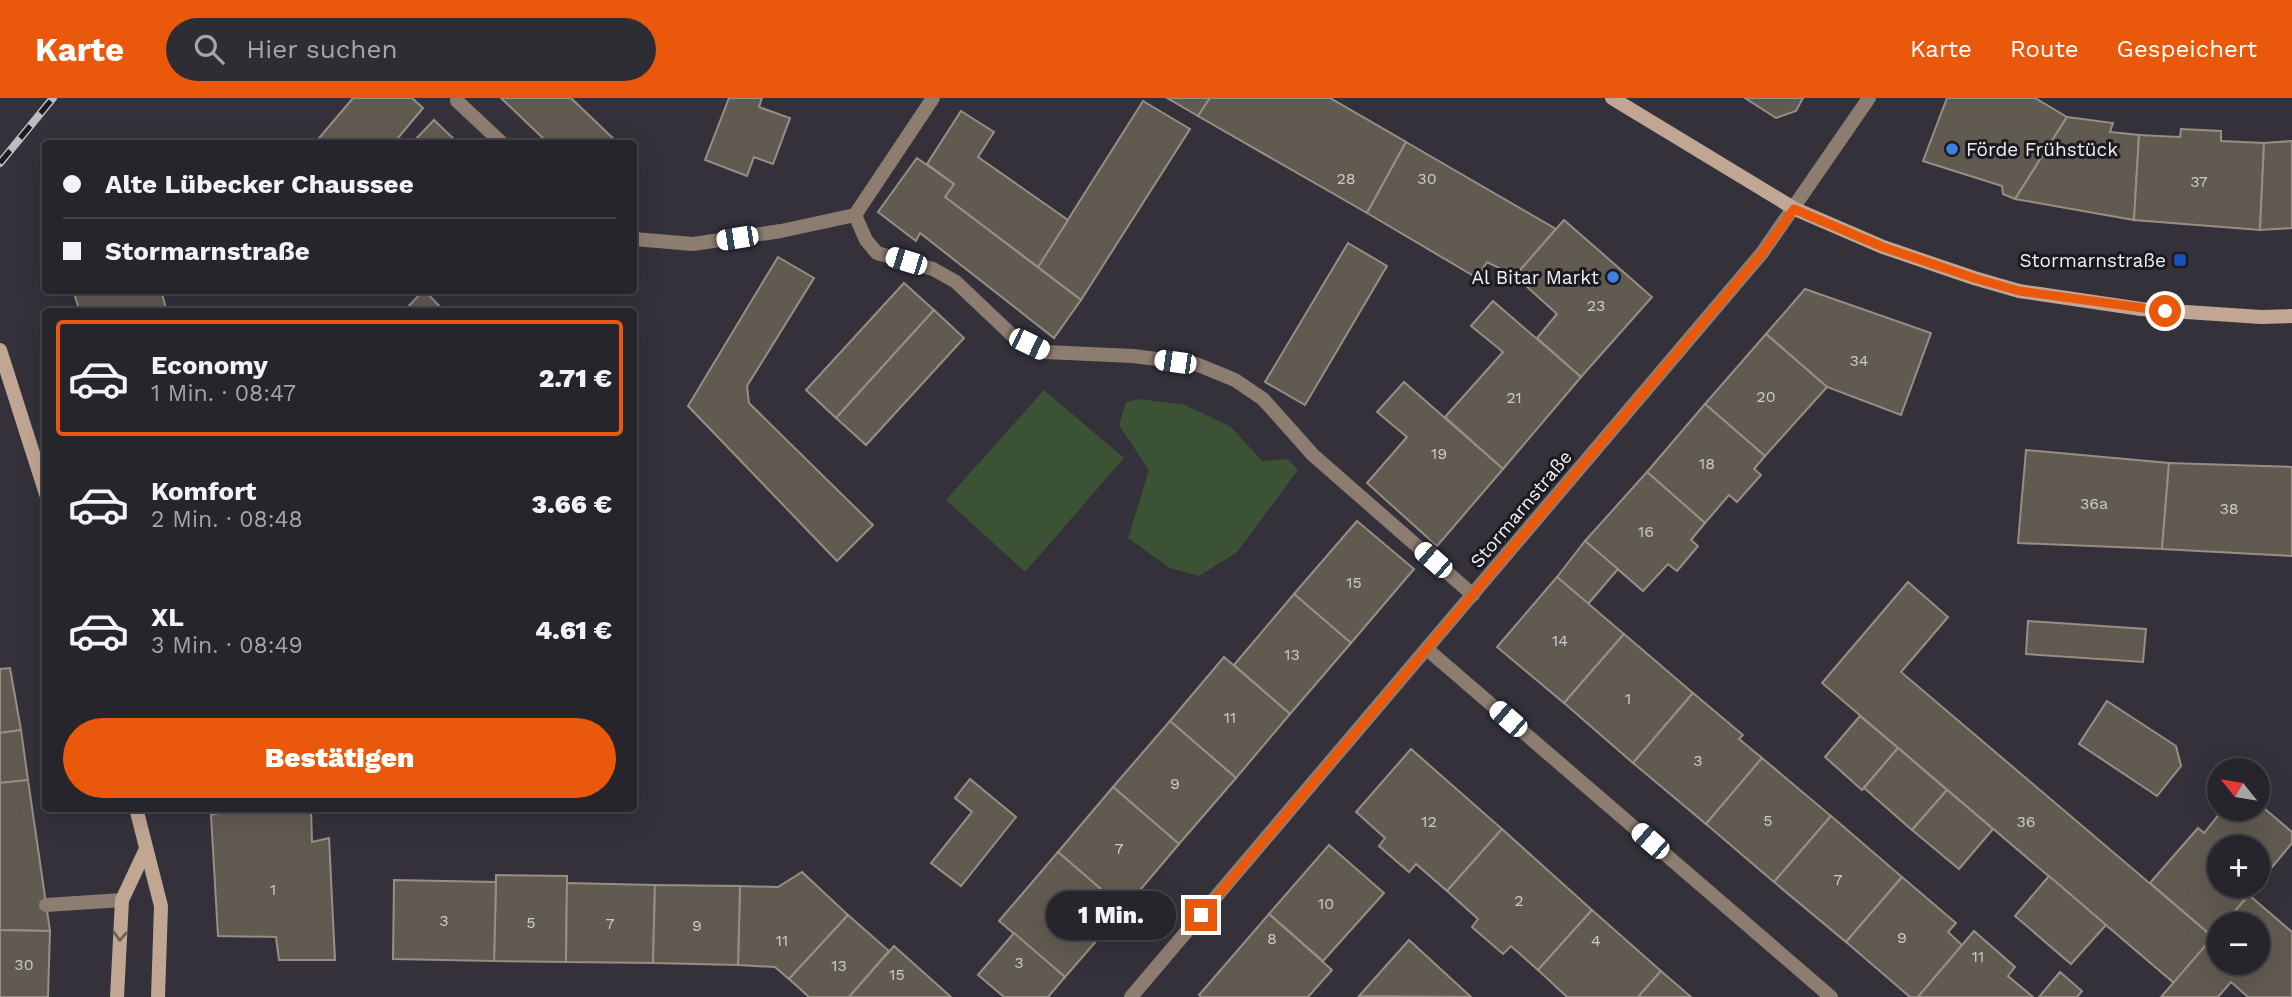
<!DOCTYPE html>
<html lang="de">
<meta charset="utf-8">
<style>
body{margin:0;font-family:"Work Sans",sans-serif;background:#2f2d34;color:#f1f3f6;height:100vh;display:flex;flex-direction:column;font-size:26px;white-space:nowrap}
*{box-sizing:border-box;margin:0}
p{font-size:23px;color:#a4a5a9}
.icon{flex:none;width:38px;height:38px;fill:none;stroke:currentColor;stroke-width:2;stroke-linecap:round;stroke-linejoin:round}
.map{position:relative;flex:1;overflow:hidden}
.panel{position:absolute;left:42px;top:210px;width:595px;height:504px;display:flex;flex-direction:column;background:#27252c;border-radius:7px;box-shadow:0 7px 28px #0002,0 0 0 2px #434248}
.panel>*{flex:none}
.hud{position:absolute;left:42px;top:42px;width:595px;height:154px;border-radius:7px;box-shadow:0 7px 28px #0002,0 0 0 2px #434248;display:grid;align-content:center;height:154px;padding:0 21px;background:#27252c}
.needle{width:46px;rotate:300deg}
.buttons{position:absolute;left:2207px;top:660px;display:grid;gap:14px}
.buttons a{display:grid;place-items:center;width:63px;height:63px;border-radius:50%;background:#27252c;box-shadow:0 7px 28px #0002,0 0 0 2px #434248;font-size:35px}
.end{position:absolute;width:32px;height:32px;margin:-16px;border:9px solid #ea580c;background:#fff;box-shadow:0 0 0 4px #fff}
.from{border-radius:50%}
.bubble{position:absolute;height:49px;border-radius:24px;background:#27252c;box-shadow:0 7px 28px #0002,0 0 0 2px #434248;font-size:23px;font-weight:800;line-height:49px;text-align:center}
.car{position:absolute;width:21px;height:42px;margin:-21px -10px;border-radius:9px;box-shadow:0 0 5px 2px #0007;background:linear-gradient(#fff 24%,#345 0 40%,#fff 0 76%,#345 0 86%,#fff 0)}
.hud b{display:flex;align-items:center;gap:24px;height:66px;font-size:26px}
.hud b+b{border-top:2px solid #434248}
.hud i{width:18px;height:18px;background:#f1f3f6}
ul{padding:12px 0 0;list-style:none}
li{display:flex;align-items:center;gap:21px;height:116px;margin:0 14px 10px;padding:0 7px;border:4px solid transparent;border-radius:7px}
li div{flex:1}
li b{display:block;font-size:26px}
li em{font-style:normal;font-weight:800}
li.current{border-color:#ea580c}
li>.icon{width:63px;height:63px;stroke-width:1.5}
.action{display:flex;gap:14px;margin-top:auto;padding:14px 21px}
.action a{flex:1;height:80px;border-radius:42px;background:#ea580c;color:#fff;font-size:28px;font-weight:800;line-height:80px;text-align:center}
header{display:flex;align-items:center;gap:42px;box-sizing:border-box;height:98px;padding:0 35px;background:#ea580c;color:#fff}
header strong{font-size:33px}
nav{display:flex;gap:38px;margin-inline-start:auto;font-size:24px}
.search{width:490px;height:63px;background:#2f2d34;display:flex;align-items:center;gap:18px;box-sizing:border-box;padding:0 24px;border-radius:38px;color:#a4a5a9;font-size:26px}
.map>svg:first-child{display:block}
</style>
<header>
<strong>Karte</strong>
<div class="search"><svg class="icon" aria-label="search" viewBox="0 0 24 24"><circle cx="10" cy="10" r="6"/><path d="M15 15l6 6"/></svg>Hier suchen</div>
<nav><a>Karte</a><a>Route</a><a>Gespeichert</a></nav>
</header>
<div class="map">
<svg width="2292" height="899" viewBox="0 0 2292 899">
<rect width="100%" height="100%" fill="#34313b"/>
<g fill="#3c5235">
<path d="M 1044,292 L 1124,360 L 1025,474 L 946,402 Z"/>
<path d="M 1140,301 L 1185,307 L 1231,329 L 1262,363 L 1288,361 L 1298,372 L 1237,454 L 1199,478 L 1170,470 L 1128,440 L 1149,372 L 1119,327 L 1126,304 Z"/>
</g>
<g fill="#615a51" stroke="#978f85" stroke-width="2">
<path d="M 353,0 L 412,0 L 423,10 L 393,46 L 314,46 Z"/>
<path d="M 501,0 L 571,0 L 619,46 L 549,46 Z"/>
<path d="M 729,0 L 762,0 L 759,9 L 790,20 L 773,66 L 754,59 L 747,78 L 705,62 Z"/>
<path d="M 1167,0 L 1210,0 L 1198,18 Z"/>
<path d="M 1210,0 L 1330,0 L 1406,44 L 1367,115 L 1198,18 Z"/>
<path d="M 1745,0 L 1803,0 L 1796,13 L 1776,20 Z"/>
<path d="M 1947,0 L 2035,0 L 2067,19 L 2015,101 L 2003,96 L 2002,88 L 1923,63 Z"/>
<path d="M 1143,3 L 1190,31 L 1081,202 L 1038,169 Z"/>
<path d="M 961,13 L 994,34 L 978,59 L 1068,122 L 1038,169 L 945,99 L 954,86 L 927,66 Z"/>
<path d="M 2067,19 L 2113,25 L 2110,34 L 2139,37 L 2134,122 L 2015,101 Z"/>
<path d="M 434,22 L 459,46 L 411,46 Z"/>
<path d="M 2181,31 L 2221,33 L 2221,43 L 2264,45 L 2260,132 L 2134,122 L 2139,37 L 2180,39 Z"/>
<path d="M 2292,43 L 2292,130 L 2260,132 L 2264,45 Z"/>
<path d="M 1406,44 L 1556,131 L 1515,178 L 1487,164 L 1477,180 L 1367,115 Z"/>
<path d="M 917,60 L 954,86 L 945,99 L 1081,202 L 1054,240 L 920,135 L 916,143 L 878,114 Z"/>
<path d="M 1564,122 L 1652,199 L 1581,279 L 1537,240 L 1557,216 L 1515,178 Z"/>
<path d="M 1348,145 L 1387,168 L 1305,307 L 1265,284 Z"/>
<path d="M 778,159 L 814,180 L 747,288 L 749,305 L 873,427 L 837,463 L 688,308 Z"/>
<path d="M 904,185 L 934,212 L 836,320 L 806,292 Z"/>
<path d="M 1805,191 L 1931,235 L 1901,317 L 1827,289 L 1766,236 Z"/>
<path d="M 73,192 L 161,192 L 167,214 L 80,214 Z"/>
<path d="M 424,192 L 445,214 L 403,214 Z"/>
<path d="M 1493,203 L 1581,279 L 1503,371 L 1445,319 L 1503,254 L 1471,228 Z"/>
<path d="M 934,212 L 964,240 L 866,347 L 836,320 Z"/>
<path d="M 1766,236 L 1827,289 L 1765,358 L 1705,306 Z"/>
<path d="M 1404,284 L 1503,371 L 1437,448 L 1367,385 L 1407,339 L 1377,314 Z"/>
<path d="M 1705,306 L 1765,358 L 1754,371 L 1761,377 L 1737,404 L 1729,397 L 1705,425 L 1647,374 Z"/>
<path d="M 2026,352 L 2169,365 L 2162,451 L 2018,445 Z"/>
<path d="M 2169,365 L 2292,369 L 2292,458 L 2162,451 Z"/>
<path d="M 1647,374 L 1705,425 L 1691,442 L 1698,448 L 1677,473 L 1668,466 L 1643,493 L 1585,443 Z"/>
<path d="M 1357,423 L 1414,471 L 1351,545 L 1294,496 Z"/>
<path d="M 1585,443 L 1618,471 L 1588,506 L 1557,479 Z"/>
<path d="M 1557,479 L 1624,536 L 1564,605 L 1497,549 Z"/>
<path d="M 1908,484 L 1948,519 L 1901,574 L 2213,839 L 2174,885 L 1822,585 Z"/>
<path d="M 1294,496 L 1351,545 L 1290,616 L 1234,567 Z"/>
<path d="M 2028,523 L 2146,531 L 2143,564 L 2026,556 Z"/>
<path d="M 1624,536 L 1693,595 L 1633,665 L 1564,605 Z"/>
<path d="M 1224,559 L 1290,616 L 1236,680 L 1170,623 Z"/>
<path d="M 10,570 L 21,632 L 0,635 L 0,571 Z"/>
<path d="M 1693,595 L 1743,637 L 1739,641 L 1762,660 L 1706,726 L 1633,665 Z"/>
<path d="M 2107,603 L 2176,648 L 2181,668 L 2157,698 L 2079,646 Z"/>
<path d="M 1860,618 L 1898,650 L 1862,692 L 1825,659 Z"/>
<path d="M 1170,623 L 1236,680 L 1179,746 L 1113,689 Z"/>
<path d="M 21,632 L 28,682 L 0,685 L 0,635 Z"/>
<path d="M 1898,650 L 1947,692 L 1912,732 L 1864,690 Z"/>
<path d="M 1411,651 L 1502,731 L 1447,793 L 1416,766 L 1409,774 L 1379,748 L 1385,740 L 1356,714 Z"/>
<path d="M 1762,660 L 1831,718 L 1774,784 L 1706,726 Z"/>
<path d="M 970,681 L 1016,719 L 961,788 L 931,765 L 972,714 L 955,700 Z"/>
<path d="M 28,682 L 50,833 L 0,832 L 0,685 Z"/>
<path d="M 1113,689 L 1179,746 L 1124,811 L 1058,754 Z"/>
<path d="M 1947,692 L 1993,731 L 1959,771 L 1912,732 Z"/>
<path d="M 2258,705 L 2292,734 L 2292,745 L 2258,786 L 2258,749 L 2219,749 L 2219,788 L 2256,788 L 2224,826 L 2219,826 L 2219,832 L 2213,839 L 2150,785 L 2198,730 L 2204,735 L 2224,710 L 2258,710 Z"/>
<path d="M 243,710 L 311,710 L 312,744 L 329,740 L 335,862 L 279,862 L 276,839 L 218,838 L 211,717 Z"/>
<path d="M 1831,718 L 1902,779 L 1846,844 L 1774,784 Z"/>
<path d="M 1502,731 L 1592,812 L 1538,872 L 1511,848 L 1503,856 L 1472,829 L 1478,821 L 1447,793 Z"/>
<path d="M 1329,747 L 1384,795 L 1323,863 L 1269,816 Z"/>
<path d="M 1058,754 L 1124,811 L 1065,879 L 999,823 Z"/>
<path d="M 802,774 L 848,817 L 789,881 L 775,869 L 738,867 L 740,788 L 778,789 Z"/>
<path d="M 496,777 L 567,778 L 566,864 L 494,863 Z"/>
<path d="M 2049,778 L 2106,827 L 2071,866 L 2015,818 Z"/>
<path d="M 1902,779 L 1956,825 L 1948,834 L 1962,847 L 1918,899 L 1910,899 L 1846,844 Z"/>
<path d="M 394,782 L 496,784 L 494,863 L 393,861 Z"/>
<path d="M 567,785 L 655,787 L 653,865 L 566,864 Z"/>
<path d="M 655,787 L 740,788 L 738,867 L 653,865 Z"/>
<path d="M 2249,797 L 2292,834 L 2292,899 L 2248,899 L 2231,884 L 2218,899 L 2161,899 L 2219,832 L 2219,864 L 2258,864 L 2258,826 L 2224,826 Z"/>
<path d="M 1592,812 L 1661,873 L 1638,899 L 1567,899 L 1538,872 Z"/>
<path d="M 1269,816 L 1332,872 L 1308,899 L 1201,899 L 1199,897 Z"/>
<path d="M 848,817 L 889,853 L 849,899 L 809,899 L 789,881 Z"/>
<path d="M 0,832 L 50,833 L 48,899 L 0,899 Z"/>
<path d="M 1974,833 L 2015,869 L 2008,878 L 2033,899 L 1918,899 Z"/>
<path d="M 1014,835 L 1065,879 L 1048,899 L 1004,899 L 978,877 Z"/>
<path d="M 1409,842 L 1471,899 L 1359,898 Z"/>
<path d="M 894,848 L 951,899 L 849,899 Z"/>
<path d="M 1661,873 L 1691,899 L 1638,899 Z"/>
<path d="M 2060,874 L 2082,893 L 2077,899 L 2039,899 Z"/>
</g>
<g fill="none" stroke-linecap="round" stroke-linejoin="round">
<g stroke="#8d7d71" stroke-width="14">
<path d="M 457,3 L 503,46"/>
<path d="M 855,117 L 933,0"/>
<path d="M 634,141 L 693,146 L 781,133 L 855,117 L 866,142 L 877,155 L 933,171 L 956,184 L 1014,239 L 1045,254 L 1133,258 L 1196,266 L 1235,282 L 1263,301 L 1313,357 L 1473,497"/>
<path d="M 46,807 L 122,802"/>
</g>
<g stroke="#8d7d71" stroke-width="14">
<path d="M 1428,552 L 1831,899"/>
<path d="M 1131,899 L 1762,155 L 1869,0"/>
</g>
<g stroke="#c0a693" stroke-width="14">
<path d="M 1612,0 L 1795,111 L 1883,149 L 1974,180 L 2019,193 L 2141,211 L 2261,219 L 2292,218"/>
<path d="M 0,252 L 46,396"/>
<path d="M 136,710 L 161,808 L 158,899"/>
<path d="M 117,899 L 122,802 L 146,751"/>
</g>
<defs>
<path id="rail" d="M 0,65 L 53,0"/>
</defs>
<use href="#rail" stroke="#bebbc3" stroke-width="8"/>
<use href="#rail" stroke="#1b1a1e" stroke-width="5" stroke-dasharray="16" stroke-linecap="butt"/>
</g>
<defs><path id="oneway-chevron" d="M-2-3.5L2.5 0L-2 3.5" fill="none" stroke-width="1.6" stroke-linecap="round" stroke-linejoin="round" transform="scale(1.75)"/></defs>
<use stroke="#6e6058" href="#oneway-chevron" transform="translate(120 838) rotate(93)"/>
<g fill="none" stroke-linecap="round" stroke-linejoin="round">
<path stroke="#ea580c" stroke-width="9" d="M 1201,817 L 1762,155 L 1794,111 L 1883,149 L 1974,180 L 2019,193 L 2165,213"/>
</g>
<g fill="#3f7fe0" stroke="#1b1a1e" stroke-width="2.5">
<circle cx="1952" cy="51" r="7"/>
<circle cx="1613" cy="179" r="7"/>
</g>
<rect fill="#1a4fb4" stroke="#1b1a1e" stroke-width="2.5" x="2173" y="155" width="14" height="14" rx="3.5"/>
<g text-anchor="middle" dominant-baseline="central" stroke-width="6" stroke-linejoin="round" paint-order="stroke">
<g font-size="16" fill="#cdcacd">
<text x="1346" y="80">28</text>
<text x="1427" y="80">30</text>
<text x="2199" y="83">37</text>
<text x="1596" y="207">23</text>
<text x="1859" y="262">34</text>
<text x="1766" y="298">20</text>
<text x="1514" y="299">21</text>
<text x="1439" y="355">19</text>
<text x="1707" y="365">18</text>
<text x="2094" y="405">36a</text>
<text x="2229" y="410">38</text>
<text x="1646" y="433">16</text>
<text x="1354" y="484">15</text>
<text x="1560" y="542">14</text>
<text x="1292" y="556">13</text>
<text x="1628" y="600">1</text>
<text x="1230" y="619">11</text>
<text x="1698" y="662">3</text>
<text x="1175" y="685">9</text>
<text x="1768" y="722">5</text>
<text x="1429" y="723">12</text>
<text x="2026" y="723">36</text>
<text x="1119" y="750">7</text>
<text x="1838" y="781">7</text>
<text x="273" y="791">1</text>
<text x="1519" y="802">2</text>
<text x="1326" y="805">10</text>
<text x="444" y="822">3</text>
<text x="531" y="824">5</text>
<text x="610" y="825">7</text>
<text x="697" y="827">9</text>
<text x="1902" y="839">9</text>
<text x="1272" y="840">8</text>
<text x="782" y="842">11</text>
<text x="1596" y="842">4</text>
<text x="1978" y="858">11</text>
<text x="1019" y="864">3</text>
<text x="24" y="866">30</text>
<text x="839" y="867">13</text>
<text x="897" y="876">15</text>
</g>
<g font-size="19" fill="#f1eff6" stroke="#1b1a1e" text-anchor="end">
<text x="1966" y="51" text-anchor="start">Förde Frühstück</text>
<text x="2166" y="162">Stormarnstraße</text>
<text x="1599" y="179">Al Bitar Markt</text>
</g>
<g font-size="19" fill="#f1eff6" stroke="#1b1a1e">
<text transform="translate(1521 411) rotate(-50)">Stormarnstraße</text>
</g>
</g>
</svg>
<div class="buttons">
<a><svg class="needle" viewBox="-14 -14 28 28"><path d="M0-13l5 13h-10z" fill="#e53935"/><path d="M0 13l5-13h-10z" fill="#a4a5a9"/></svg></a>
<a>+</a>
<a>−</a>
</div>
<i class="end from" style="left:2165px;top:213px"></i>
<i class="end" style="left:1201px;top:817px"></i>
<div class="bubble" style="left:1046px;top:793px;width:130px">1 Min.</div>
<i class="car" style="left:737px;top:140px;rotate:261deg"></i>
<i class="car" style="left:906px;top:163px;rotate:287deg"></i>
<i class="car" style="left:1029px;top:246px;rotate:116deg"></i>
<i class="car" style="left:1175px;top:264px;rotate:278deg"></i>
<i class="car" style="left:1433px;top:462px;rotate:311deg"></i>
<i class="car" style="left:1508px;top:621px;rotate:311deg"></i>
<i class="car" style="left:1650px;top:743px;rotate:311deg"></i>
<div class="hud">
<b><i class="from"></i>Alte Lübecker Chaussee</b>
<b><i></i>Stormarnstraße</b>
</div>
<section class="panel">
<ul>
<li class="current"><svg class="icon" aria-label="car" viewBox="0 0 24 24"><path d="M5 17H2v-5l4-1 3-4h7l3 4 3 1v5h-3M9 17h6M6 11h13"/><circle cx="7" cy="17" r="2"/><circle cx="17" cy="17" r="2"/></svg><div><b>Economy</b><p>1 Min. · 08:47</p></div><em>2.71 €</em></li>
<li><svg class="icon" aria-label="car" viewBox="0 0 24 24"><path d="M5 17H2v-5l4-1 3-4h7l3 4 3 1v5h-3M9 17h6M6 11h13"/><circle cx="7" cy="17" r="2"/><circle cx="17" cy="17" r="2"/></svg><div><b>Komfort</b><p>2 Min. · 08:48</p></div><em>3.66 €</em></li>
<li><svg class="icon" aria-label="car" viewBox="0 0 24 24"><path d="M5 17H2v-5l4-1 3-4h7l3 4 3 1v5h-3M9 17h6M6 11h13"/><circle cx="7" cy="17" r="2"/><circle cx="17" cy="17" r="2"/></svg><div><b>XL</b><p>3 Min. · 08:49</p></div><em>4.61 €</em></li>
</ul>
<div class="action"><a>Bestätigen</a></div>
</section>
</div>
